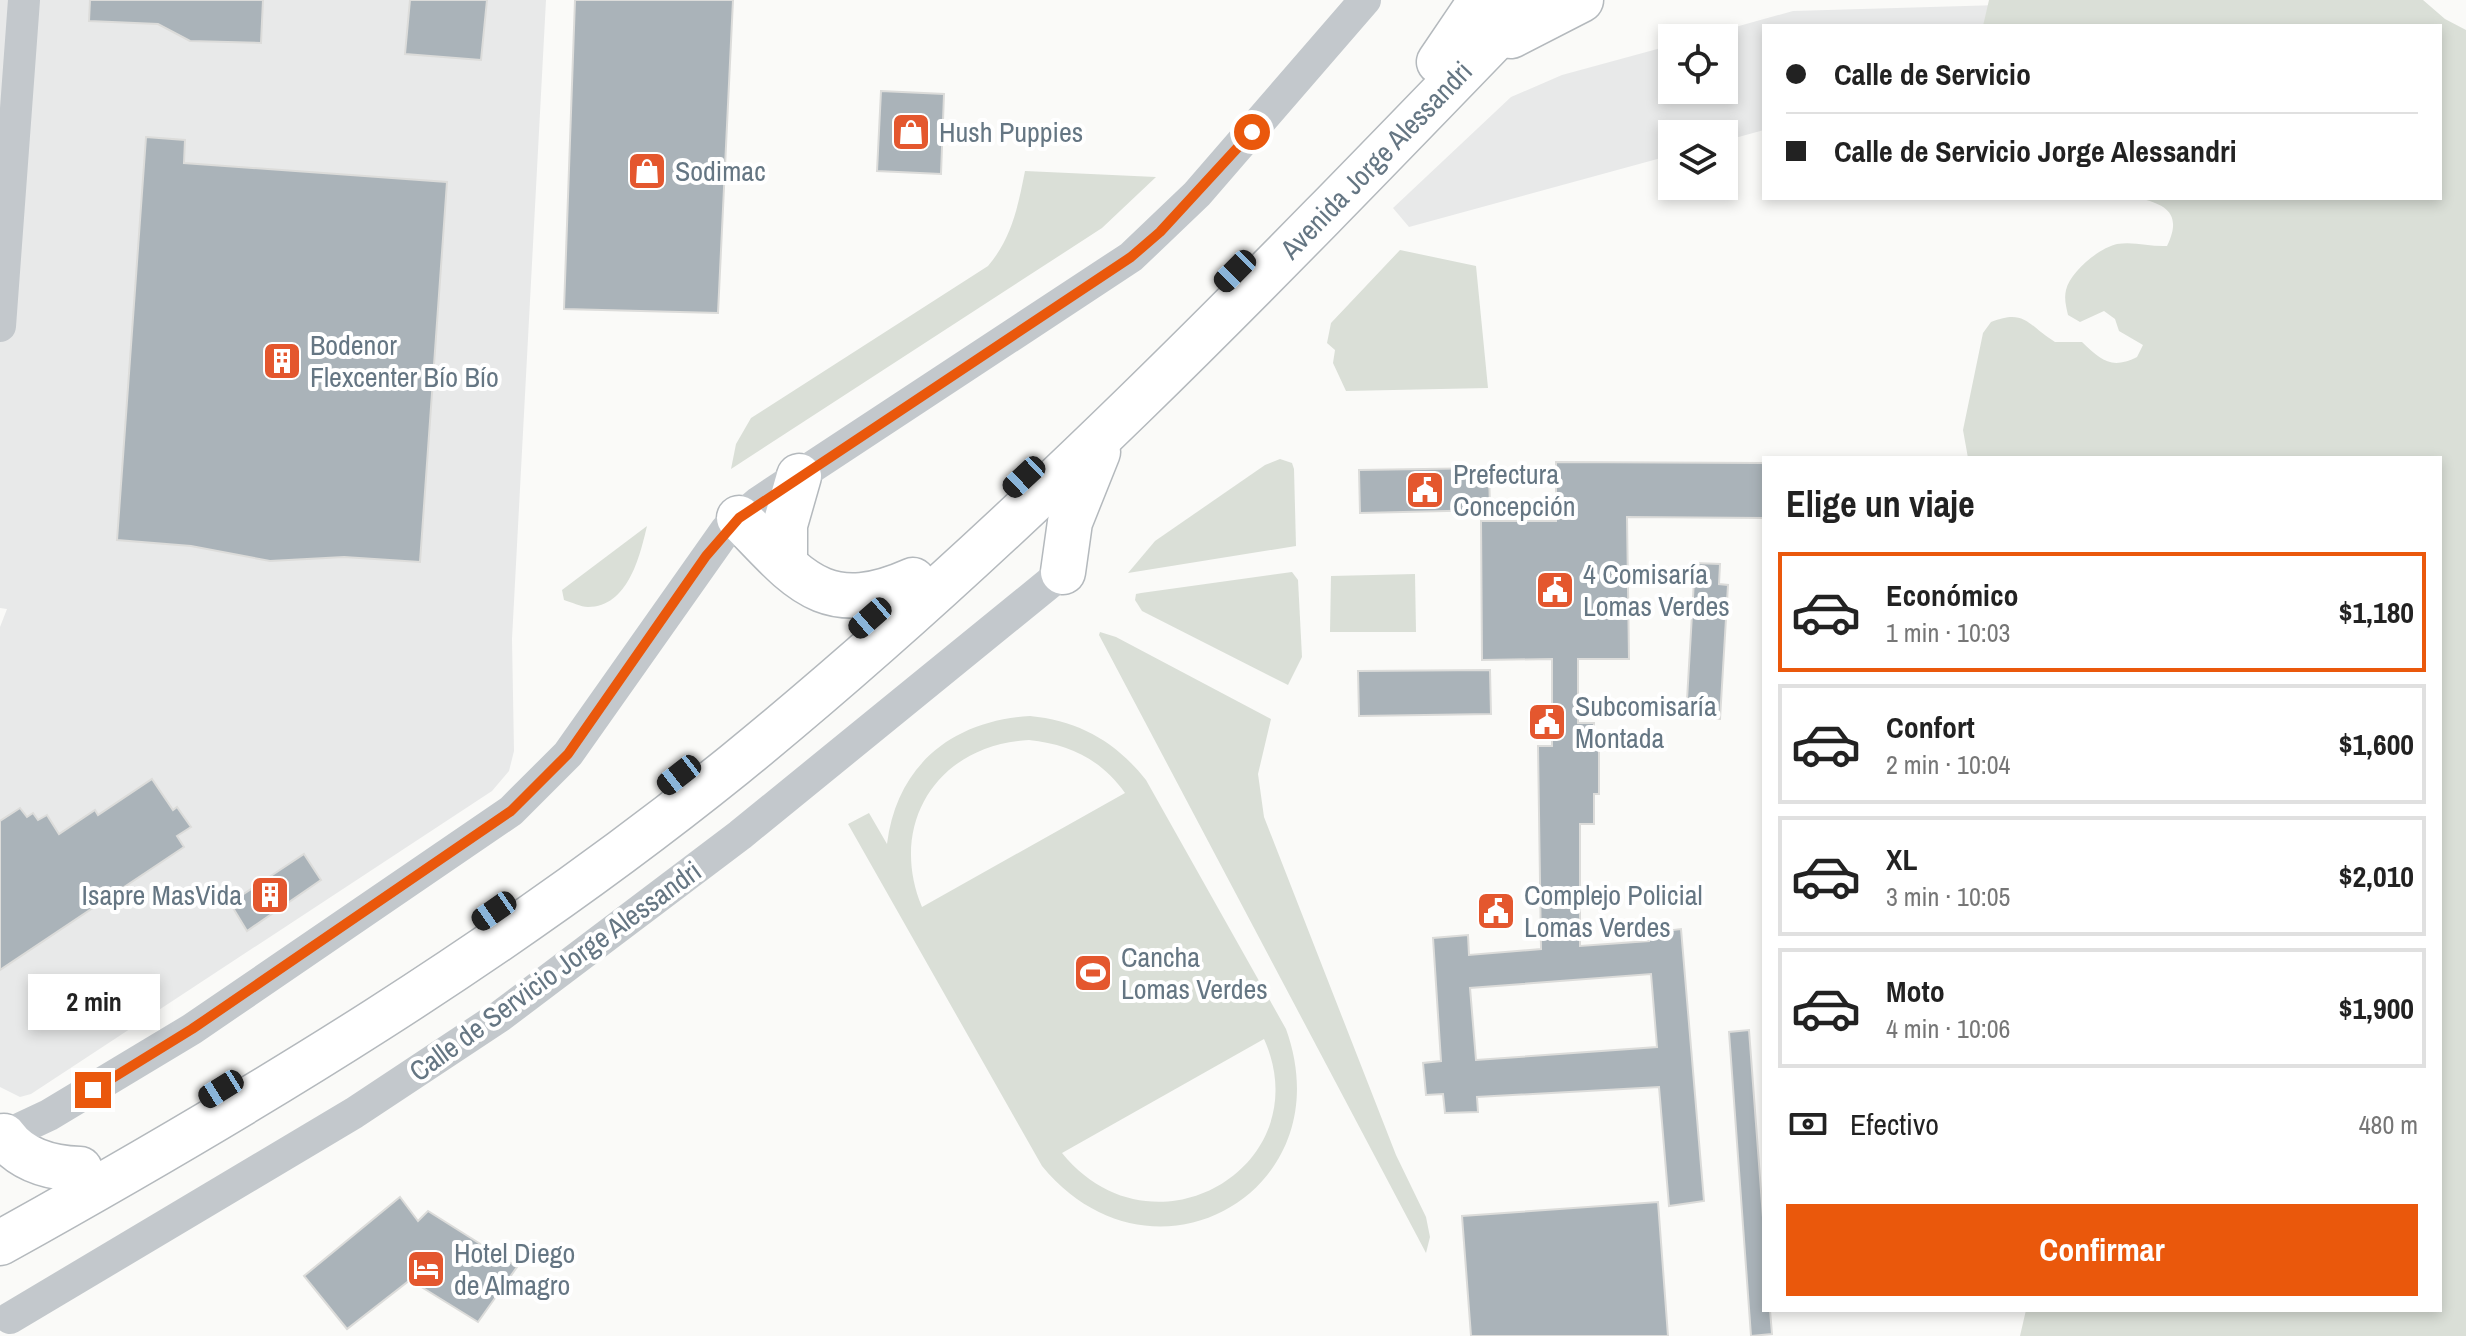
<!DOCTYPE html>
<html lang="es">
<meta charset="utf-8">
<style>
body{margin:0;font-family:"Archivo Narrow",sans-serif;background:#f2f2f2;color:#222;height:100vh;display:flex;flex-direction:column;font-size:30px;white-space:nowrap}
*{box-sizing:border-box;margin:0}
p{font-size:26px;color:#767676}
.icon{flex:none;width:44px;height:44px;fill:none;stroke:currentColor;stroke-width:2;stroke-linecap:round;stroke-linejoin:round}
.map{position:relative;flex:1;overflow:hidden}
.panel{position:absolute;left:1762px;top:456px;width:680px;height:856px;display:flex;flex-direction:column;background:#fff;border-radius:0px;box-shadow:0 4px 12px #0003}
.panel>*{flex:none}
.banner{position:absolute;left:1762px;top:24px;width:680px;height:176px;border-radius:0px;box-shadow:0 4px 12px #0003;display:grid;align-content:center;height:176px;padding:0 24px;background:#fff}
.buttons{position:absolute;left:1658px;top:24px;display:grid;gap:16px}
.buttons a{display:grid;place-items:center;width:80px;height:80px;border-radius:0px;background:#fff;box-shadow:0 4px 12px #0003;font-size:40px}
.end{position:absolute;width:36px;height:36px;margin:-18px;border:10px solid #ea580c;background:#fff;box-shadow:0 0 0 4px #fff}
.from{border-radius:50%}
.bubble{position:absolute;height:56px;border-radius:0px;background:#fff;box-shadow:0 4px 12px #0003;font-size:26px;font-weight:700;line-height:56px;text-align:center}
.car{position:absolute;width:24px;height:48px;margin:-24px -12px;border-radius:10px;box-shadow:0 0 6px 2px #0007;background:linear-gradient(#222 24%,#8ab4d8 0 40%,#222 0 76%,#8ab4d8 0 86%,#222 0)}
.banner b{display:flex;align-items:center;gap:28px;height:76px;font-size:30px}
.banner b+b{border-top:2px solid #e0e0e0}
.banner i{width:20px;height:20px;background:#222}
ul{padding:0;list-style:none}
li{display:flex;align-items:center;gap:24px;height:120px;margin:0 16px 12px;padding:0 8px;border:4px solid #e0e0e0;border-radius:0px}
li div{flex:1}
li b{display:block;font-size:30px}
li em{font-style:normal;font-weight:700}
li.current{border-color:#ea580c}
li>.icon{width:72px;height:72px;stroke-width:1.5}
h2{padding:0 24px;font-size:36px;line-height:96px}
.pay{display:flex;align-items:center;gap:20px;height:88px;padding:0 24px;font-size:30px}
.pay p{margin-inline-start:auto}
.primary-button{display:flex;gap:16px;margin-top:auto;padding:16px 24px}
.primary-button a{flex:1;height:92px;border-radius:0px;background:#ea580c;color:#fff;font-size:32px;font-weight:700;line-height:92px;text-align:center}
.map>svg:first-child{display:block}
</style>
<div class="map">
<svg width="2466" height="1336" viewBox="0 0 2466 1336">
<rect width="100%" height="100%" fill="#fafaf8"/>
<g fill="#e8e9e9">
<path d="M 0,0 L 546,0 L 512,639 L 514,751 L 509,771 L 492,791 L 31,1094 L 20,1097 L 0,1087 L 0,627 L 7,609 L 0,608 Z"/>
<path d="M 2134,1 L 2142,26 L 1764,26 L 1764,130 L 1724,141 L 1724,134 L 1672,134 L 1672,155 L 1409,227 L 1393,208 L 1511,97 L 1562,75 L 1672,45 L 1672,90 L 1724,90 L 1724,38 L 1696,38 L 1793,11 Z"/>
</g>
<g fill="#dadfd7" fill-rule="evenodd">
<path d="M 1989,0 L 2423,0 L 2445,19 L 2466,30 L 2466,1336 L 2020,1336 L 2026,1310 L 2440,1310 L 2440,458 L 1968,458 L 1963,430 L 1983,333 L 1991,322 C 2026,308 2028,326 2055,342 L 2082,342 C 2101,360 2111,370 2137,357 L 2143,345 L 2119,331 L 2115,319 L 2104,311 L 2080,322 L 2068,315 C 2066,306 2064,299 2066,290 C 2070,272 2099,248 2117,244 C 2134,241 2151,247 2167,246 C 2182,215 2168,205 2139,198 L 2440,198 L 2440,26 L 1983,26 Z"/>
<path d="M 1025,171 L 1156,177 L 1102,228 L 731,469 L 736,444 L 751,418 L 988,266 C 1012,238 1018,206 1025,171 Z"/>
<path d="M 1400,250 L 1476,266 L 1488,388 L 1346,391 L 1333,363 L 1335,350 L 1327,343 L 1331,323 Z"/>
<path d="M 1280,459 L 1292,463 L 1294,469 L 1296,546 L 1128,573 L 1155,541 L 1265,465 Z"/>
<path d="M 647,526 C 640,556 628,607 588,607 C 581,607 571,602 564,600 L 562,590 Z"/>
<path d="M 1292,572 L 1298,580 L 1302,657 L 1288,685 L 1142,611 L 1135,600 L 1136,594 L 1141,593 Z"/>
<path d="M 1415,574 L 1416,632 L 1330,632 L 1331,576 Z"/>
<path d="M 1100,632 L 1116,637 L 1271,719 L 1258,774 L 1264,817 L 1396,1155 L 1426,1217 L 1430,1237 L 1426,1253 L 1099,635 Z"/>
<path d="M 1030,716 C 1079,721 1115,741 1146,780 L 1286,1029 C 1345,1192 1152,1300 1042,1166 L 848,824 L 869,813 L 887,844 C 897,765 952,721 1030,716 ZM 1029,740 C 1069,744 1102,760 1125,793 L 922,907 C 887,823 939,744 1029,740 ZM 1264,1039 C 1321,1166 1153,1265 1062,1153 Z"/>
</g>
<g fill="#aab3b9" stroke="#dcdcda" stroke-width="2" fill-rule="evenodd">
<path d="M 90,0 L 263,0 L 261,43 L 190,41 L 158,24 L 89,21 Z"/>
<path d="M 410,0 L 487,0 L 481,60 L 405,54 Z"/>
<path d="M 575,0 L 733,0 L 718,313 L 564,309 Z"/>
<path d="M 881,91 L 944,94 L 941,174 L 877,171 Z"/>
<path d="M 146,137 L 185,140 L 184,163 L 447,182 L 420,562 L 344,557 L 270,561 L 191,546 L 117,540 Z"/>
<path d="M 1556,462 L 1764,463 L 1764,518 L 1627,517 L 1629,659 L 1578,659 L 1578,723 L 1594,723 L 1594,740 L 1599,740 L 1599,794 L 1594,794 L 1594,824 L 1580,824 L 1580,946 L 1649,941 L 1649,933 L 1681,929 L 1704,1201 L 1669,1206 L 1659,1087 L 1477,1097 L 1478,1112 L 1445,1113 L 1443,1094 L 1426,1095 L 1423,1063 L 1441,1061 L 1433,938 L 1468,935 L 1469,955 L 1541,949 L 1538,746 L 1552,746 L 1552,659 L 1482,660 L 1481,521 L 1556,521 ZM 1651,974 L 1657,1047 L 1476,1060 L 1470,988 Z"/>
<path d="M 1489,468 L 1490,510 L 1360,513 L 1359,470 Z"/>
<path d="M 1695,563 L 1720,564 L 1719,584 L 1728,585 L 1720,719 L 1686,717 Z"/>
<path d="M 1490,670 L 1491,714 L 1359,716 L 1358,671 Z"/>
<path d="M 152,779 L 173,810 L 177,807 L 191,827 L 177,836 L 184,847 L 0,970 L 0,821 L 20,808 L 27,817 L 33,813 L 38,820 L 47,815 L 59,834 L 95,810 L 98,815 Z"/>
<path d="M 304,854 L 321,880 L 247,931 L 230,903 Z"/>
<path d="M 1749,1030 L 1764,1231 L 1764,1310 L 1770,1310 L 1772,1334 L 1751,1336 L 1729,1032 Z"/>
<path d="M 400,1197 L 418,1221 L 428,1211 L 517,1267 L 478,1322 L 410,1280 L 347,1329 L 304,1276 Z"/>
<path d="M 1658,1202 L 1668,1336 L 1471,1336 L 1462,1216 Z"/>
</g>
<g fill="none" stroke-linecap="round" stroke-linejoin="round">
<defs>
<g id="highway">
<path d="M 1511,36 L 1581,0"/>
<path d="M 1439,62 L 1481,0"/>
<path d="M 739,518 C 797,577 823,620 913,580"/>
<path d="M 785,564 L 785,525 L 799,476"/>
<path d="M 1063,572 L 1070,522 L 1098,452"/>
<path d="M 4,1136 C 22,1161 51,1168 80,1169"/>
<path d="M 0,1243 C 255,1101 506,949 734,765 C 1020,532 1276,265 1532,0"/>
</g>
</defs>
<use href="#highway" stroke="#b4b9bd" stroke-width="47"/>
<g stroke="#c3c8cc" stroke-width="32">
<path d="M 0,326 L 24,0"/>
<path d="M 0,1138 L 49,1115 L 192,1029 L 511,811 L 568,754 L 726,530 L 759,502 L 1131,257 L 1197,194 L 1365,0"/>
<path d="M 10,1318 L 354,1113 L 499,1017 L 740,835 L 1063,572"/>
</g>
<use href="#highway" stroke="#fff" stroke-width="44"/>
</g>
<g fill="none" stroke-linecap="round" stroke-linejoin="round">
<path stroke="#ea580c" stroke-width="10" d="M 93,1090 L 192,1029 L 511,811 L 568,754 L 706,556 L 739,518 L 1131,257 L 1160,232 L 1252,132"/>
</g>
<defs>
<symbol id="shop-square" viewBox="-11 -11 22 22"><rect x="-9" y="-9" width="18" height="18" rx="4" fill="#e4572e" stroke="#fff"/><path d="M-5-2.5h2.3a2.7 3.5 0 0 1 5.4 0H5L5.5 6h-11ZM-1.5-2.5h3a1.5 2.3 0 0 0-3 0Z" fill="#fff"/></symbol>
<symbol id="building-square" viewBox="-11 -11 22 22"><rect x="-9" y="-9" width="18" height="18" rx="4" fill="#e4572e" stroke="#fff"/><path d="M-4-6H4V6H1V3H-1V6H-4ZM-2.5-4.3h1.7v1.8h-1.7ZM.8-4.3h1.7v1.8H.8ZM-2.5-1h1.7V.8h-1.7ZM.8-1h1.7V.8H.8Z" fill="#fff"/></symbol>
<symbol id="civic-square" viewBox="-11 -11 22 22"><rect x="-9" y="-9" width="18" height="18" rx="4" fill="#e4572e" stroke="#fff"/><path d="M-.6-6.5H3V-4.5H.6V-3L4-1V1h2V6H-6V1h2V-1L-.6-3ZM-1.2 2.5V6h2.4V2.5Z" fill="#fff"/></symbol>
<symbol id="stadium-square" viewBox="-11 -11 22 22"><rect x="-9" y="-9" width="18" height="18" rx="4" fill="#e4572e" stroke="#fff"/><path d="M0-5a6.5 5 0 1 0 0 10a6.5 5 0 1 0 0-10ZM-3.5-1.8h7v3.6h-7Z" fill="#fff"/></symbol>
<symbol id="hotel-square" viewBox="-11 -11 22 22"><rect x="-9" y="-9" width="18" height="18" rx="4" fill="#e4572e" stroke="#fff"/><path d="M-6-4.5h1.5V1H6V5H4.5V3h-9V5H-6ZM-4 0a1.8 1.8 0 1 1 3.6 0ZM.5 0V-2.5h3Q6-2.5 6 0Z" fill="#fff"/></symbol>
</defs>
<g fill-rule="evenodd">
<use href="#shop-square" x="889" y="110" width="44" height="44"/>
<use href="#shop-square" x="625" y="149" width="44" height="44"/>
<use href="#building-square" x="260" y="339" width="44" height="44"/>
<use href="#civic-square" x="1403" y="468" width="44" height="44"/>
<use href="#civic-square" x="1533" y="568" width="44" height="44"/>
<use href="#civic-square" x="1525" y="700" width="44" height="44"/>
<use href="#building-square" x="248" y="873" width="44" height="44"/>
<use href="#civic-square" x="1474" y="889" width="44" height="44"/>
<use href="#stadium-square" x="1071" y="951" width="44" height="44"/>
<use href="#hotel-square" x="404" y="1247" width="44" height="44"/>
</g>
<g text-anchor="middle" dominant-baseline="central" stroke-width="8" stroke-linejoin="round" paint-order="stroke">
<g font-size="28" fill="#657683" stroke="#fff" text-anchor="start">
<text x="939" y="132">Hush Puppies</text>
<text x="675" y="171">Sodimac</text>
<text x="310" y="345">Bodenor<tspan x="310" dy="32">Flexcenter Bío Bío</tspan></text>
<text x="1453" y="474">Prefectura<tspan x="1453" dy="32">Concepción</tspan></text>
<text x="1583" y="574">4 Comisaría<tspan x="1583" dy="32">Lomas Verdes</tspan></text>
<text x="1575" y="706">Subcomisaría<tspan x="1575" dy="32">Montada</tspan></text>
<text x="242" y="895" text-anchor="end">Isapre MasVida</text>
<text x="1524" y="895">Complejo Policial<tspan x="1524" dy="32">Lomas Verdes</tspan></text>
<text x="1121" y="957">Cancha<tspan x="1121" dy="32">Lomas Verdes</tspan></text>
<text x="454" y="1253">Hotel Diego<tspan x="454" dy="32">de Almagro</tspan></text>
</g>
<g font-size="28" fill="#657683" stroke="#fff">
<text transform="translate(1376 160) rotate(-46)">Avenida Jorge Alessandri</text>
<text transform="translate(555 971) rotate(-36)">Calle de Servicio Jorge Alessandri</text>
</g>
</g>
</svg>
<div class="buttons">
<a><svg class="icon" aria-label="locate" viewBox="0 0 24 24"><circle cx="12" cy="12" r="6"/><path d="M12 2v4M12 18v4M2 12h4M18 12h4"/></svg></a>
<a><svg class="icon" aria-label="layers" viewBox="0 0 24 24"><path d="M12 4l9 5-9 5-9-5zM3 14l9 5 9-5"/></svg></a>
</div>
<i class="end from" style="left:1252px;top:132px"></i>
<i class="end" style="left:93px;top:1090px"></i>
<div class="bubble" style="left:28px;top:974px;width:132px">2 min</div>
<i class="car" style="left:1235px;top:271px;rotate:225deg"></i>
<i class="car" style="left:1024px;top:477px;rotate:227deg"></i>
<i class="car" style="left:870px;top:618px;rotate:229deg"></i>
<i class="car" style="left:679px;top:775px;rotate:232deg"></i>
<i class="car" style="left:494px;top:911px;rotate:235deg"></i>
<i class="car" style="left:221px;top:1089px;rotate:238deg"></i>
<div class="banner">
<b><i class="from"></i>Calle de Servicio</b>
<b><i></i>Calle de Servicio Jorge Alessandri</b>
</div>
<section class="panel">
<h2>Elige un viaje</h2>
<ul>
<li class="current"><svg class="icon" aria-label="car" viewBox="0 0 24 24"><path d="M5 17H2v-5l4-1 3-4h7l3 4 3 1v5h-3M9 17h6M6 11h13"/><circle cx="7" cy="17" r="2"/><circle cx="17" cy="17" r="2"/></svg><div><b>Económico</b><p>1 min · 10:03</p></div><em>$1,180</em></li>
<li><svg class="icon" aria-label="car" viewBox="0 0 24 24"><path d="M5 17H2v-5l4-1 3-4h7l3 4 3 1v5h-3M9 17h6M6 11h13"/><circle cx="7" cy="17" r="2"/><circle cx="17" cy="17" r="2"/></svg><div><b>Confort</b><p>2 min · 10:04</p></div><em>$1,600</em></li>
<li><svg class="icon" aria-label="car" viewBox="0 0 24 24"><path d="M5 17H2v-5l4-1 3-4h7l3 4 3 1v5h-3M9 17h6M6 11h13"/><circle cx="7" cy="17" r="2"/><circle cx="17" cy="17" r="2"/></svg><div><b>XL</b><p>3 min · 10:05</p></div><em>$2,010</em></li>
<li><svg class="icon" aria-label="car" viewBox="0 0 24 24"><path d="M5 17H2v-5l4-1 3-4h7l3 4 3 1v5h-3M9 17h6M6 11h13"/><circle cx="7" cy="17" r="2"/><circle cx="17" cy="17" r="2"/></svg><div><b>Moto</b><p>4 min · 10:06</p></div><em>$1,900</em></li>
</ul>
<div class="pay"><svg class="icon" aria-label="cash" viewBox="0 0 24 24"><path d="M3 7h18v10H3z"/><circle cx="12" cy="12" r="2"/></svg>Efectivo<p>480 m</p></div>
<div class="primary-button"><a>Confirmar</a></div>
</section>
</div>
